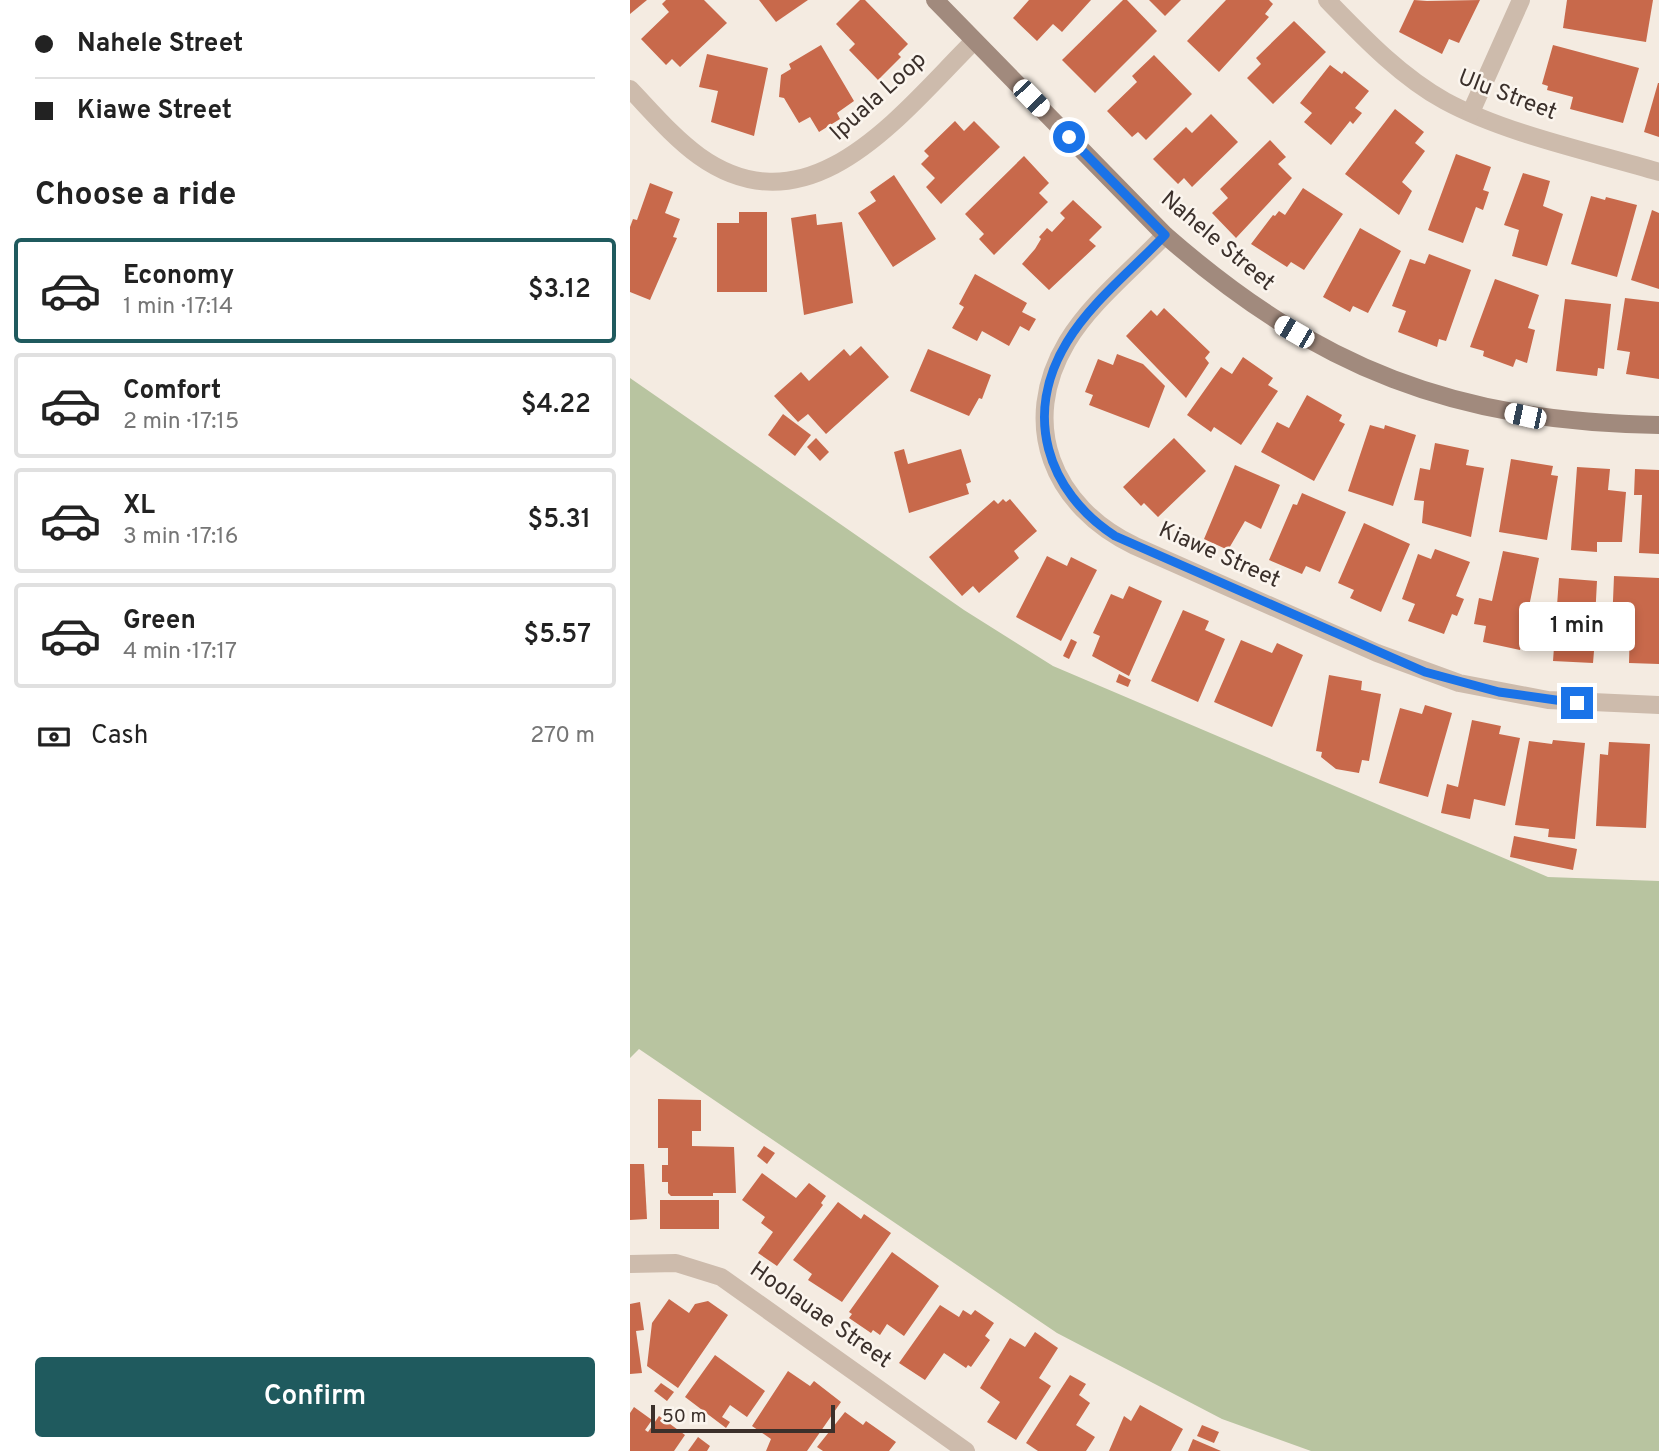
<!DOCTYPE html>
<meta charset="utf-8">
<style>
body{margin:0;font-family:Overpass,sans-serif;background:#f6f6f6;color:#222;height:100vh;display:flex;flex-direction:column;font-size:26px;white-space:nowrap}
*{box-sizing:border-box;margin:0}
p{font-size:23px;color:#767676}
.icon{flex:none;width:38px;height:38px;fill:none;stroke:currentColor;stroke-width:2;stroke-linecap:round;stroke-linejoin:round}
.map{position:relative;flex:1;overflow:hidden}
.sheet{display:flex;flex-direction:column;background:#fff;width:630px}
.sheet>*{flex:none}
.hud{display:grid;align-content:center;height:154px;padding:0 35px;background:#fff}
.scale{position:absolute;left:21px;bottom:18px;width:184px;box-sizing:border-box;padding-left:7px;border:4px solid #3b302b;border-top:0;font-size:19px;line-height:24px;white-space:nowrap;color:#3b302b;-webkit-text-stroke:5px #fbf5ee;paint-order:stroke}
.end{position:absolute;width:32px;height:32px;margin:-16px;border:9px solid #1a73e8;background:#fff;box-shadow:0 0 0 4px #fff}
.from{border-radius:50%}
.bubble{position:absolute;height:49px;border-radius:7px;background:#fff;box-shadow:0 4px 10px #0003;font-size:23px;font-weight:600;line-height:49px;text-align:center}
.car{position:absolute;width:21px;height:42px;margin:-21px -10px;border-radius:9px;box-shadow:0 0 5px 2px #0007;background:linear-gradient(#fff 24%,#345 0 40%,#fff 0 76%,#345 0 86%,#fff 0)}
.hud b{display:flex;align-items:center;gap:24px;height:66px;font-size:26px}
.hud b+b{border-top:2px solid #e0e0e0}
.hud i{width:18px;height:18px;background:#222}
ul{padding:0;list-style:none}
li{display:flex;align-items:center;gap:21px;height:105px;margin:0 14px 10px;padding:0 21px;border:4px solid #e0e0e0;border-radius:7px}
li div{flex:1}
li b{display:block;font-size:26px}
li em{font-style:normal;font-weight:600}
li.selected{border-color:#1f5a5e}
li>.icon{width:63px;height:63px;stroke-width:1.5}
h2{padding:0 35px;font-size:32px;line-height:84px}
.pay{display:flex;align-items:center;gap:18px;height:77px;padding:0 35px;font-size:26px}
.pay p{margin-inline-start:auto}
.primary-button{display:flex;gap:14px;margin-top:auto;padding:14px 35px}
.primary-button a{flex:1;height:80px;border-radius:7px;background:#1f5a5e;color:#fff;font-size:28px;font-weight:600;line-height:80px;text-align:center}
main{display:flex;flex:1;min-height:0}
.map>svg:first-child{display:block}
</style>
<main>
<section class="sheet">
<div class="hud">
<b><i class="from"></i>Nahele Street</b>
<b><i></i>Kiawe Street</b>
</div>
<h2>Choose a ride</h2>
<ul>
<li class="selected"><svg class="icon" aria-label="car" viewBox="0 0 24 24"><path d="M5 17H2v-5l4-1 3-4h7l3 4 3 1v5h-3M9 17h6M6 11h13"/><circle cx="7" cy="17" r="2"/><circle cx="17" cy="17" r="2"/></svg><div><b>Economy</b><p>1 min · 17:14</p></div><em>$3.12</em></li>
<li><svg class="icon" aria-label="car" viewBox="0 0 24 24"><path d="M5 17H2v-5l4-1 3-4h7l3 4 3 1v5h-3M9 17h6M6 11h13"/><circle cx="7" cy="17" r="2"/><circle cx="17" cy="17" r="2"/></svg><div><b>Comfort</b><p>2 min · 17:15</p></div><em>$4.22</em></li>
<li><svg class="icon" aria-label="car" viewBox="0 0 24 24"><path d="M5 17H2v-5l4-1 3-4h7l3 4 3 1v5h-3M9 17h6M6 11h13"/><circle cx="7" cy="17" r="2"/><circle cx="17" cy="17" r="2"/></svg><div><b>XL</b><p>3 min · 17:16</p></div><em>$5.31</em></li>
<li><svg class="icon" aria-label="car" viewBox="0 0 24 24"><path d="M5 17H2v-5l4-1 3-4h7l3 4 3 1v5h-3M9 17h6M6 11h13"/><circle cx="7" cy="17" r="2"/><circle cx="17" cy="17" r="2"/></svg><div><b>Green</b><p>4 min · 17:17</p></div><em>$5.57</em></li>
</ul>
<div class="pay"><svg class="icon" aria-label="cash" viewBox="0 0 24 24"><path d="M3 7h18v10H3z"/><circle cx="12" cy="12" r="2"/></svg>Cash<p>270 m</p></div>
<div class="primary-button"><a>Confirm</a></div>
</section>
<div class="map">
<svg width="1029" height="1451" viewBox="0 0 1029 1451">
<rect width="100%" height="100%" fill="#f4ebe1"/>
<path fill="#b8c4a0" d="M 0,378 L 334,610 L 423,666 L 918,877 L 1029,881 L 1029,1451 L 681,1451 L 592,1419 L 427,1333 L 9,1049 L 0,1058 Z"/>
<g fill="#c8694b">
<path d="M 0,0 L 17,0 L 0,14 Z"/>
<path d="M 36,0 L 74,0 L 97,23 L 50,67 L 42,59 L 36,65 L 11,39 L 39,12 L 32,4 Z"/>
<path d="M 129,0 L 178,0 L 146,22 Z"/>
<path d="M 230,0 L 235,0 L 278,44 L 268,54 L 271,57 L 248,80 L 219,50 L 225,44 L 206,24 Z"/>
<path d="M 399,0 L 461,0 L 432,32 L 423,24 L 407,41 L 383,18 Z"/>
<path d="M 493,0 L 497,0 L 527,31 L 465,93 L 432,60 Z"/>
<path d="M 519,0 L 551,0 L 535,16 Z"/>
<path d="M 596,0 L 639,0 L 643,4 L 635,14 L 639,17 L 589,72 L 557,41 Z"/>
<path d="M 784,0 L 797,1 L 850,0 L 829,43 L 819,39 L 812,54 L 769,32 Z"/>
<path d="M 937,0 L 1023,0 L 1016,42 L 933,28 Z"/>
<path d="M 664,21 L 696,52 L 643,104 L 617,78 L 631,64 L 626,58 Z"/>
<path d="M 191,45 L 224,101 L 207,113 L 210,119 L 189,132 L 180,117 L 169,123 L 154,98 L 149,97 L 151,75 L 161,69 L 159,64 Z"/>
<path d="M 923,45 L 1009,68 L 993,123 L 940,109 L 943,97 L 917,90 L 918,86 L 912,84 Z"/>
<path d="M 77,54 L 138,68 L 124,136 L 81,122 L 88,91 L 69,87 Z"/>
<path d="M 524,55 L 562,94 L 516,140 L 508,132 L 502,137 L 477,111 L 507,82 L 502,76 Z"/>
<path d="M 700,65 L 712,74 L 714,71 L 739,91 L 725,108 L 732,113 L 723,124 L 720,121 L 701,145 L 674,122 L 682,113 L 670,103 Z"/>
<path d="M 1028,83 L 1029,83 L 1029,137 L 1014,132 Z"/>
<path d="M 765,109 L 794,132 L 785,143 L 795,151 L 772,182 L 782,191 L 769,215 L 715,174 Z"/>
<path d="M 581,114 L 608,142 L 562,187 L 554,178 L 548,184 L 523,159 L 556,127 L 562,133 Z"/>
<path d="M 325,121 L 334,131 L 344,121 L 370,147 L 311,204 L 296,187 L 305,178 L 291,164 L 299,156 L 294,151 Z"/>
<path d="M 640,140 L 656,157 L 648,164 L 662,178 L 606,238 L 582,213 L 598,198 L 590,189 Z"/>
<path d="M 826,154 L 861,167 L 853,190 L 859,192 L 853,210 L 846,207 L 833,243 L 798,230 Z"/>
<path d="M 394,156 L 419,183 L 409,193 L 418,202 L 364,255 L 349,239 L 354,234 L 335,214 Z"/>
<path d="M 893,173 L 920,181 L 913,206 L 933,214 L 917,266 L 882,256 L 889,230 L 874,225 Z"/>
<path d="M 264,175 L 306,239 L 263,267 L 228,213 L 246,201 L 240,192 Z"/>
<path d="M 20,183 L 43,192 L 35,213 L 50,219 L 43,237 L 47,238 L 20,300 L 0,292 L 0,227 L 3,219 L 7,220 Z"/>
<path d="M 673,188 L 713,214 L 674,270 L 661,262 L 657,267 L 621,244 L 643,215 L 645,216 L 649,211 L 655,215 Z"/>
<path d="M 961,196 L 975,200 L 976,197 L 1007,205 L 987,277 L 941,264 Z"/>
<path d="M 443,200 L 472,227 L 459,240 L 466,246 L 419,290 L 392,264 L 405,249 L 411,239 L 409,237 L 417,228 L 422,232 L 435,218 L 430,213 Z"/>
<path d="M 1022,210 L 1029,213 L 1029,289 L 1001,280 Z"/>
<path d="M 109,212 L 137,212 L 137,292 L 87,292 L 87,223 L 109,223 Z"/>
<path d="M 186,214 L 187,225 L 212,222 L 223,303 L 174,315 L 161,218 Z"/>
<path d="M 730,228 L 771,251 L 738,313 L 723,306 L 720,312 L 693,297 Z"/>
<path d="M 799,254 L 841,270 L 816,341 L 809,339 L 807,347 L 768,332 L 776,311 L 762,306 L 780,259 L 795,264 Z"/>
<path d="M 345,274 L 397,303 L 392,312 L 406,319 L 399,331 L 390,326 L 379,346 L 352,331 L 347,341 L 322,328 L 334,307 L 329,304 Z"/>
<path d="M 865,279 L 909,295 L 898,328 L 905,330 L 897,363 L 886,359 L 883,367 L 853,356 L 854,351 L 840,347 Z"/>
<path d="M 995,298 L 1029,302 L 1029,379 L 996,374 L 1000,352 L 987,350 Z"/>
<path d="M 935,299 L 981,304 L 974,369 L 968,368 L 967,376 L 926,371 Z"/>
<path d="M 534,308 L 580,352 L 575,358 L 579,363 L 556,398 L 496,336 L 521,310 L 527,316 Z"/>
<path d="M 231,346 L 259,377 L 196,434 L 178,414 L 168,422 L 144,396 L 171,372 L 179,381 L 214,349 L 220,356 Z"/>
<path d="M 298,349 L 361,375 L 352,399 L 349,398 L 339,416 L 280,391 Z"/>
<path d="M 487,354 L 513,364 L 535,386 L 519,428 L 459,405 L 463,395 L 455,392 L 468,359 L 483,365 Z"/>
<path d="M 613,357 L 643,378 L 638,385 L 648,391 L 611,445 L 584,427 L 581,432 L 557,415 L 591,367 L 602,374 Z"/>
<path d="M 677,395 L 712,415 L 709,421 L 715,424 L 684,481 L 631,452 L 647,422 L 659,428 Z"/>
<path d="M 153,414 L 181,435 L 165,456 L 138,435 Z"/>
<path d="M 740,425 L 754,429 L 755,425 L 786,435 L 763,506 L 718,491 Z"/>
<path d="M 186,438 L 199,452 L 190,461 L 177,447 Z"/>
<path d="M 544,438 L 576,471 L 528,517 L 514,503 L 511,506 L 493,487 Z"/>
<path d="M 805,443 L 839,450 L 836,465 L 854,468 L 841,537 L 792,523 L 794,501 L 784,500 L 790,468 L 800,470 Z"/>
<path d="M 274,449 L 278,464 L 331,449 L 341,482 L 336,484 L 339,494 L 279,513 L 264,452 Z"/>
<path d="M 881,459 L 923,466 L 921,475 L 928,476 L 917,540 L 869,532 Z"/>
<path d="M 605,465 L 650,485 L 631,529 L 615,521 L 598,550 L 574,539 Z"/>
<path d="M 947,467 L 980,469 L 978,490 L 996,492 L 992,542 L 967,542 L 967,552 L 941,550 Z"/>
<path d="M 1005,469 L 1029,470 L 1029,554 L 1009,553 L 1012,495 L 1004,495 Z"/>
<path d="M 672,493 L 716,512 L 690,572 L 676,566 L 672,574 L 639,560 L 663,504 L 667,505 Z"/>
<path d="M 373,499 L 376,502 L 380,499 L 407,531 L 384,551 L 389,558 L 349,593 L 343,586 L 332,596 L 299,557 L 364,500 L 368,504 Z"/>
<path d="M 734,523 L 780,544 L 751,612 L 720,598 L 724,590 L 708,583 Z"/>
<path d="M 805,549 L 840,562 L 826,596 L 834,599 L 827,616 L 822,614 L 814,634 L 778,621 L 785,604 L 772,599 L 788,554 L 801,559 Z"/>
<path d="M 873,551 L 909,558 L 890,650 L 853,642 L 856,626 L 844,624 L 849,598 L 862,601 Z"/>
<path d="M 417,556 L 437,566 L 441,557 L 467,570 L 431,641 L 386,617 Z"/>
<path d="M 984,576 L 1029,578 L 1029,664 L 999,663 L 1000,626 L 982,625 Z"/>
<path d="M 929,578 L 967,581 L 965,619 L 972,619 L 971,640 L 965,639 L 963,663 L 923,661 Z"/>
<path d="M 499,586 L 532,601 L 499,676 L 462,656 L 470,636 L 463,633 L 481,594 L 493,599 Z"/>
<path d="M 553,610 L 579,621 L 575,630 L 595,639 L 568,702 L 521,681 Z"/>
<path d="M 441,639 L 447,642 L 439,659 L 433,656 Z"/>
<path d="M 611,640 L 642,653 L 647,643 L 673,655 L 642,727 L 584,702 Z"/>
<path d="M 489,674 L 501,680 L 498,687 L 486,682 Z"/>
<path d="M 699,675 L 732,681 L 731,690 L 751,694 L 739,761 L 732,760 L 729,773 L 706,769 L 691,757 L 692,752 L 686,751 Z"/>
<path d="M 795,705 L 822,713 L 798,797 L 749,783 L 770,708 L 792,714 Z"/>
<path d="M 842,720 L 871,726 L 869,734 L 890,738 L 875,806 L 844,799 L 840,819 L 811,813 L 817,784 L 828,787 Z"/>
<path d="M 923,740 L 955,743 L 945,839 L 918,837 L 919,829 L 885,825 L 899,741 L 922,744 Z"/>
<path d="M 979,742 L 1020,744 L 1016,828 L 966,826 L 970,754 L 978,755 Z"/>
<path d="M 884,836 L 947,849 L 943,870 L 880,857 Z"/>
<path d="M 28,1099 L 71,1100 L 71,1131 L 62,1131 L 62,1146 L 104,1147 L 106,1193 L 83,1193 L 83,1196 L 41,1196 L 38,1193 L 38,1182 L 32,1182 L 32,1165 L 38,1165 L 38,1148 L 28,1148 Z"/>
<path d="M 134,1146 L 145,1153 L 137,1164 L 127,1156 Z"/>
<path d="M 0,1164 L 14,1164 L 17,1219 L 0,1220 Z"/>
<path d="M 132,1173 L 166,1198 L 179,1183 L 196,1196 L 191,1203 L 193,1205 L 147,1266 L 128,1253 L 143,1232 L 131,1223 L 135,1217 L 112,1200 Z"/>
<rect x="30" y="1200" width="59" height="29"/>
<path d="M 208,1202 L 231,1219 L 234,1214 L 261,1233 L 212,1302 L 178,1280 L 182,1274 L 163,1260 Z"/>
<path d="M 262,1252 L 309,1286 L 274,1336 L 257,1324 L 250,1335 L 243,1330 L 241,1333 L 219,1318 L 222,1314 L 219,1312 Z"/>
<path d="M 39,1299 L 59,1313 L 65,1304 L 78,1301 L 98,1315 L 48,1388 L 17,1366 L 22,1323 Z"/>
<path d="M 10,1302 L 14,1330 L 6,1331 L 12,1373 L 0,1374 L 0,1304 Z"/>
<path d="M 310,1305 L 329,1317 L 333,1310 L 341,1315 L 345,1310 L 364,1323 L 355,1336 L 360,1340 L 341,1367 L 338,1365 L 336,1368 L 314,1353 L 295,1380 L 269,1363 Z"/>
<path d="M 405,1332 L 428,1348 L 409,1378 L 421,1386 L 386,1440 L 357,1422 L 370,1402 L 350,1388 L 380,1338 L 395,1347 Z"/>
<path d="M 85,1355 L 135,1391 L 117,1417 L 100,1405 L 92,1417 L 100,1422 L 96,1428 L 55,1397 Z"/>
<path d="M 158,1371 L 180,1386 L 184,1381 L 211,1402 L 177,1451 L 136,1451 L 141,1439 L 122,1426 Z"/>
<path d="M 440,1375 L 456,1384 L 449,1395 L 460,1403 L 446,1425 L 465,1437 L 456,1451 L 408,1451 L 396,1443 Z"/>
<path d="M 31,1383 L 44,1392 L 37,1401 L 24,1391 Z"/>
<path d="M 510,1405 L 553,1429 L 541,1451 L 479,1451 L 494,1416 L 501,1421 Z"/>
<path d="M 4,1407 L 22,1420 L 15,1430 L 18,1432 L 29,1416 L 55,1435 L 44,1451 L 0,1451 L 0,1413 Z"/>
<path d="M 215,1412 L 233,1425 L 236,1421 L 266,1442 L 259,1451 L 193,1451 L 187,1447 Z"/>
<path d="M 572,1425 L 589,1432 L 584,1443 L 567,1436 Z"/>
<path d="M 68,1437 L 80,1446 L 77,1451 L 58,1451 Z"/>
<path d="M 563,1439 L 591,1451 L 558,1451 Z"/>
</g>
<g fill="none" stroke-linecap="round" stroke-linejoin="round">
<g stroke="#cdbbac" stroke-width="18">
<path d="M 697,0 C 733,37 770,76 815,101 C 876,134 962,152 1029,172"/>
<path d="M 0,89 C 22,112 43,137 69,156 C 181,236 273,111 344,41"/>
<path d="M 841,112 L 891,0"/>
<path d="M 535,235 C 503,269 461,302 437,342 C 388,424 423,507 505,546 L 747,653 L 829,683 L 918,700 L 1029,705"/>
<path d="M 0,1264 L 46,1263 L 91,1277 L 336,1451"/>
</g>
<path stroke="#a18a7d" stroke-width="18" d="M 305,0 L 535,235 C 688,369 826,422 1029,425"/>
</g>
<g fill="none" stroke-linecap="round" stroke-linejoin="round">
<path stroke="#1a73e8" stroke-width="9" d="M 439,137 L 535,235 C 503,269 461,302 437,342 C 393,414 416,491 485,536 L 795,672 L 869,692 L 947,703"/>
</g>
<g text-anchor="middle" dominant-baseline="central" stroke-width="5" stroke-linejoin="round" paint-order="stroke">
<g font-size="23" fill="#3b302b" stroke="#fbf5ee">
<text transform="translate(877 96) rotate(21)">Ulu Street</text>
<text transform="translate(249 97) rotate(-42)">Ipuala Loop</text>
<text transform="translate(587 242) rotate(40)">Nahele Street</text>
<text transform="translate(589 556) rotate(24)">Kiawe Street</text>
<text transform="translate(190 1316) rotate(35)">Hoolauae Street</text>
</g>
</g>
</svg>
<div class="scale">50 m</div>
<i class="end from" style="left:439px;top:137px"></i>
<i class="end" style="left:947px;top:703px"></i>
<div class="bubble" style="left:889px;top:602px;width:116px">1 min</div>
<i class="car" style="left:401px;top:98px;rotate:136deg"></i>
<i class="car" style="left:664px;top:332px;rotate:300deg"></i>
<i class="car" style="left:895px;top:416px;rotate:282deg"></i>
</div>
</main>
